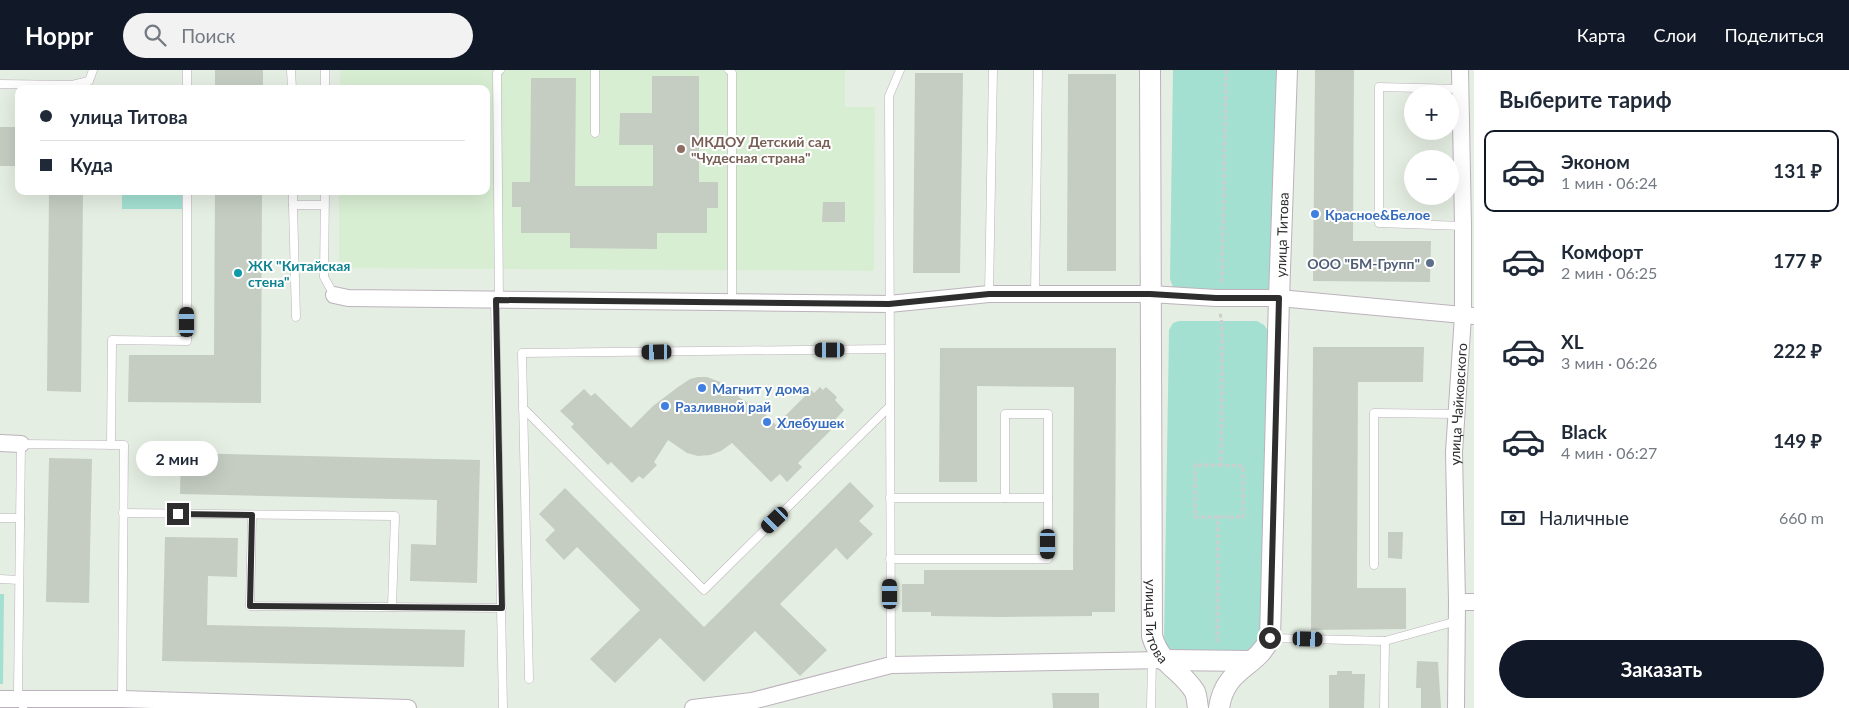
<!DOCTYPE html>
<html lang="ru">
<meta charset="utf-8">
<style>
body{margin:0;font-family:Lato,sans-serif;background:#f2f2f3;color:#1f2937;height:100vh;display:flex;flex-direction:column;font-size:19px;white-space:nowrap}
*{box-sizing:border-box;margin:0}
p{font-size:16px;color:#747a83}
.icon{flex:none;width:28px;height:28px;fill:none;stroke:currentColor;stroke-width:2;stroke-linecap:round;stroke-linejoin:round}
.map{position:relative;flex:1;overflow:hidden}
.sheet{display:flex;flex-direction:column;background:#fff;width:375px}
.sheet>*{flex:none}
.hud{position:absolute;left:15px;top:15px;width:475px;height:110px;border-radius:10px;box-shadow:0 5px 20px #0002;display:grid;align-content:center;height:110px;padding:0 25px;background:#fff}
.controls{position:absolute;left:1404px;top:15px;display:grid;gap:10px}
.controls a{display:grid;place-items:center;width:55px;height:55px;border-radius:50%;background:#fff;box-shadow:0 5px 20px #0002;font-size:25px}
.end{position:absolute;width:22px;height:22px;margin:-11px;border:6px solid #2e2e2e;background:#fff;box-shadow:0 0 0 2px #fff}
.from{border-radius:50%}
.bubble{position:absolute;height:35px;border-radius:18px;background:#fff;box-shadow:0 5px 20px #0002;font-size:16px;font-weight:700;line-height:35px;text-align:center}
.car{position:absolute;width:15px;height:30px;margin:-15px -8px;border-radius:6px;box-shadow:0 0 4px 1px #0007;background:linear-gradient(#222 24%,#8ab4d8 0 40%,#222 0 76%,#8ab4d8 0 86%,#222 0)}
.hud b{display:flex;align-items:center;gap:18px;height:48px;font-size:19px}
.hud b+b{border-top:1px solid #e0e1e3}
.hud i{width:12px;height:12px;background:#1f2937}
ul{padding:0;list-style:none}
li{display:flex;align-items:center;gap:15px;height:82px;margin:0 10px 8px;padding:0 15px;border:2px solid transparent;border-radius:10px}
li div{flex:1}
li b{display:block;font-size:19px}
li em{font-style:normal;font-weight:700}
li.selected{border-color:#111827}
li>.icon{width:45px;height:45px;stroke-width:1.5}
h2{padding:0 25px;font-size:22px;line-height:60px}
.pay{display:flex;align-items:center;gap:12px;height:55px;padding:0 25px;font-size:19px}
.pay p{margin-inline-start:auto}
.button{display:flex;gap:10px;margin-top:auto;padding:10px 25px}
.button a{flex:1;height:58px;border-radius:30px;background:#111827;color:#fff;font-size:20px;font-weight:700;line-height:58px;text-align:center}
header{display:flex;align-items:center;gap:30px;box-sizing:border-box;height:70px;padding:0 25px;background:#111827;color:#fff}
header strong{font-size:24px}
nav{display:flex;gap:28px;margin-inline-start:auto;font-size:18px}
.search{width:350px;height:45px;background:#f2f2f3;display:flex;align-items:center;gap:12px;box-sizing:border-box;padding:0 18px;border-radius:28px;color:#747a83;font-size:19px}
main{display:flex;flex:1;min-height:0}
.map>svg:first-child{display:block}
</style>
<header>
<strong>Hoppr</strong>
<div class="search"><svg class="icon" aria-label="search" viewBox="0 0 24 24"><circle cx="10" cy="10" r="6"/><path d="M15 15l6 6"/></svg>Поиск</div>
<nav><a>Карта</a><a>Слои</a><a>Поделиться</a></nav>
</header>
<main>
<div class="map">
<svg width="1474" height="638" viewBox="0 0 1474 638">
<rect width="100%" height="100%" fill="#e5eee2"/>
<path fill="#d8eed3" d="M 340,0 L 845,0 L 845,37 L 875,37 L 874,201 L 339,198 L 339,121 L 486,121 L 486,19 L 340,19 Z"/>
<g fill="#a3e0d2">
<path d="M 1173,0 L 1280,0 L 1274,215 L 1269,219 L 1261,221 L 1179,220 L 1173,217 L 1170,209 Z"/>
<rect x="122" y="121" width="60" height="18"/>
<path d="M 1179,251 L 1257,251 L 1264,255 L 1271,265 L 1261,561 L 1259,571 L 1249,583 L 1176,589 L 1164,572 L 1169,260 L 1173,253 Z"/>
<path d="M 0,524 L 4,524 L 3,614 L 0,614 Z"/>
</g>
<g fill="#c5cdc3">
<rect x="215" y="0" width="48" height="19"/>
<path d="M 1315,0 L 1354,0 L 1353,171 L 1431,171 L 1430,212 L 1313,211 Z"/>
<path d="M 915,3 L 963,3 L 960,203 L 913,203 Z"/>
<path d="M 1068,4 L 1116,4 L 1116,201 L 1067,201 Z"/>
<path d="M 652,6 L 699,6 L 699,112 L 718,112 L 718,138 L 707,138 L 707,163 L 657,163 L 657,179 L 570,178 L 570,163 L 521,163 L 521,137 L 512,137 L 512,112 L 530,112 L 531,8 L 576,8 L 575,116 L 653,116 L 653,75 L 619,75 L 620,43 L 652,43 Z"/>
<rect x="0" y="57" width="19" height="39"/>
<path d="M 49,121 L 83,121 L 81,322 L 47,321 Z"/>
<path d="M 215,121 L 262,121 L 261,333 L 128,332 L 129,285 L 214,285 Z"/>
<path d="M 823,132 L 845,132 L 845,152 L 822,152 Z"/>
<path d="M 1313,277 L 1424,277 L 1423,312 L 1358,312 L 1357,518 L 1406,518 L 1406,559 L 1311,560 Z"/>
<path d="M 940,278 L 1116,278 L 1115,542 L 1092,542 L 1092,546 L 1002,547 L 931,546 L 931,542 L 902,542 L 902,514 L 924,514 L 924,500 L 1073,500 L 1074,317 L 977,316 L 977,412 L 939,412 Z"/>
<path d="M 698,307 L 707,307 L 723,313 L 740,328 L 765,344 L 776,355 L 811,320 L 814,323 L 820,317 L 823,320 L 826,317 L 837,327 L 835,330 L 844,340 L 832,353 L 835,356 L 798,393 L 802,397 L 787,412 L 780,404 L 771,412 L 732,373 L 721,381 L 710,385 L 698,386 L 687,383 L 668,370 L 654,392 L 657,395 L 643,409 L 639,406 L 632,413 L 611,392 L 608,395 L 571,357 L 574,354 L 560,341 L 584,319 L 591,326 L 595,323 L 631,358 L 653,336 L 678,317 L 690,309 Z"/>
<path d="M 181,383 L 480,390 L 477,513 L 410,511 L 411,474 L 436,475 L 437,430 L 180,424 Z"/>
<path d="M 49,388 L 92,389 L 89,533 L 46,532 Z"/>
<path d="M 850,412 L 874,436 L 859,451 L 873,464 L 847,490 L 836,478 L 780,534 L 827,580 L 800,606 L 755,561 L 704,612 L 660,568 L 615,613 L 590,589 L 640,540 L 577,477 L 564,490 L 545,470 L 555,460 L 539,444 L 565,418 L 704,557 Z"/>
<path d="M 1388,462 L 1403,462 L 1402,489 L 1388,488 Z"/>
<path d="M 165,467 L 238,468 L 237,507 L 208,506 L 207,555 L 465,560 L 464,597 L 162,591 Z"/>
<path d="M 1417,591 L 1438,592 L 1441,638 L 1421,638 L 1421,618 L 1416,618 Z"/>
<path d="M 1337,601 L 1352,601 L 1352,604 L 1365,604 L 1364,638 L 1329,638 L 1329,605 L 1337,605 Z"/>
<path d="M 1052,623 L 1099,623 L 1099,638 L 1053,638 Z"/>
</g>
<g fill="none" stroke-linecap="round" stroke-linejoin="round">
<defs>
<g id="service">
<path d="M 187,0 L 187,19"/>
<path d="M 291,0 L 292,19"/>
<path d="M 595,0 L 595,63"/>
<path d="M 729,0 L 732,3 L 732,232"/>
<path d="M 0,14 L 72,15 L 89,11 L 93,0"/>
<path d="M 325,19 L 325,0"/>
<path d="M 1460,19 L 1379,17 L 1379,153 L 1463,156"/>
<path d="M 293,121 L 293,135 L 324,135"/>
<path d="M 325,121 L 324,207 L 334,225"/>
<path d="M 293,135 L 296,247"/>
<path d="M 989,224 L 993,0"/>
<path d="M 1035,224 L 1038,0"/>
<path d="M 495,230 L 503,638"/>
<path d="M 499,230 L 497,3 L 500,0"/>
<path d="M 523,338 L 704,520 L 889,337"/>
<path d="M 111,375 L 112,270 L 187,271 L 187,121"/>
<path d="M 890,428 L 1005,428 L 1005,344 L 1048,344 L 1048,489 L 890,489"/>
<path d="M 1005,428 L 1048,428"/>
<path d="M 123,443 L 395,446 L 392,537"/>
<path d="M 252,445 L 250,536 L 502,538"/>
<path d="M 0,448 L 20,448"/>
<path d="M 1374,495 L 1374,343 L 1457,344"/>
<path d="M 0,509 L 19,510"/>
<path d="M 1271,568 L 1385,571 L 1457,551"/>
<path d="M 891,595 L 889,26 L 900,0"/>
<path d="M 529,609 L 522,283 L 888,279"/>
<path d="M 23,638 L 23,629 L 18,621 L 21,374 L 124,375 L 122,629"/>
<path d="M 1151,638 L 1152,590"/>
<path d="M 1384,638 L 1385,571"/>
</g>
<g id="minor">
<path d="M 334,225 L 348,228 L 889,234 L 989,224 L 1150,224 L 1216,228 L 1279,228 L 1474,246"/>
<path d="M 0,373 L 21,374"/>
<path d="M 1457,532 L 1474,532"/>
<path d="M 0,629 L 122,629 L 408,638"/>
<path d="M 693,638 L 752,631 L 891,595 L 1164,590"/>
<path id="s1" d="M 1456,638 L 1457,532 L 1454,382 L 1463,246 L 1463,156 L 1460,0"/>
</g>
<g id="tertiary">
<path id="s2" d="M 1150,0 L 1152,566 C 1161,596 1181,599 1195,622 C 1197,627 1197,633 1198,638"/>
<path d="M 1164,590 L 1251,591"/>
<path id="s3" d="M 1219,638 C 1225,597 1256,599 1270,568 L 1279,228 L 1287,0"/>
</g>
</defs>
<use href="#service" stroke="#bcb2bd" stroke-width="9"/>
<use href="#minor" stroke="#bcb2bd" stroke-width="18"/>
<use href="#tertiary" stroke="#bcb2bd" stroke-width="22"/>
<g stroke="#cdcdcd" stroke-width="3" stroke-dasharray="4 2.5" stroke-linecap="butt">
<path d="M 1222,212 L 1226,0"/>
<path d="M 1218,447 L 1195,447 L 1195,395 L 1221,395"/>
<path d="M 1217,572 L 1218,447 L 1243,447 L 1243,396 L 1221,395 L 1222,254 L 1220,243"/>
</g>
<use href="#service" stroke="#fff" stroke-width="8"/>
<use href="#minor" stroke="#fff" stroke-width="16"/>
<use href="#tertiary" stroke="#fff" stroke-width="20"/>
</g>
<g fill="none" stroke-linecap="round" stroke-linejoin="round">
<path stroke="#2e2e2e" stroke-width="6" d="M 178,444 L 252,445 L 250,536 L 502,538 L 496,230 L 889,234 L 989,224 L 1150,224 L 1216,228 L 1279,228 L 1270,568"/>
</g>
<circle fill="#8d6e63" stroke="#fff" stroke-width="2" cx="681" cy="79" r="5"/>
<g fill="#3f7fe0" stroke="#fff" stroke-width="2">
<circle cx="1315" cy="144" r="5"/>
<circle cx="702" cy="318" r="5"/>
<circle cx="665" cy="336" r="5"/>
<circle cx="767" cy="352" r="5"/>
</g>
<circle fill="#5c6f8a" stroke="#fff" stroke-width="2" cx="1430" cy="193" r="5"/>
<circle fill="#0f9aa8" stroke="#fff" stroke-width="2" cx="238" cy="203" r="5"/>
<g text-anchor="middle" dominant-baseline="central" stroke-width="4" stroke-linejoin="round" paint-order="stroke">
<g font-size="14" font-weight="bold" fill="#785e54" stroke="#fff" text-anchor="start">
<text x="691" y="71">МКДОУ Детский сад<tspan x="691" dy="16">"Чудесная страна"</tspan></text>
</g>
<g font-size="14" font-weight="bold" fill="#366cbe" stroke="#fff" text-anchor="start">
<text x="1325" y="144">Красное&amp;Белое</text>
<text x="712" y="318">Магнит у дома</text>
<text x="675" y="336">Разливной рай</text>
<text x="777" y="352">Хлебушек</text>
</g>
<g font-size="14" fill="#2e2e2e" stroke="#fff">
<text stroke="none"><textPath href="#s3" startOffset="492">улица Титова</textPath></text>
<text stroke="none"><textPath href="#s1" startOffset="304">улица Чайковского</textPath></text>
<text stroke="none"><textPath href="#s2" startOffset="552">улица Титова</textPath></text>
</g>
<g font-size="14" font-weight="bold" fill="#4e5e75" stroke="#fff" text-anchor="end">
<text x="1420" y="193">ООО "БМ-Групп"</text>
</g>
<g font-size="14" font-weight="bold" fill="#0d838f" stroke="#fff" text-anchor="start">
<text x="248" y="195">ЖК "Китайская<tspan x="248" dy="16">стена"</tspan></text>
</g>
</g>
</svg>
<div class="controls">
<a>+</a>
<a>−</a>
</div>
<i class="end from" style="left:1270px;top:568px"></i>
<i class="end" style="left:178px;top:444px"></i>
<div class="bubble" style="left:136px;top:371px;width:82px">2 мин</div>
<i class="car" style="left:187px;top:252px;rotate:0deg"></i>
<i class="car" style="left:830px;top:280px;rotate:270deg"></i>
<i class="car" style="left:657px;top:282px;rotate:269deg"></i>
<i class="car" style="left:775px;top:450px;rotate:226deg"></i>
<i class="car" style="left:1048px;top:474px;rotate:180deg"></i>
<i class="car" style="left:890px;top:524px;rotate:0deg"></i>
<i class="car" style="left:1308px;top:569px;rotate:92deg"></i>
<div class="hud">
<b><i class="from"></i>улица Титова</b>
<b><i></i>Куда</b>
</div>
</div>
<section class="sheet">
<h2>Выберите тариф</h2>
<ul>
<li class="selected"><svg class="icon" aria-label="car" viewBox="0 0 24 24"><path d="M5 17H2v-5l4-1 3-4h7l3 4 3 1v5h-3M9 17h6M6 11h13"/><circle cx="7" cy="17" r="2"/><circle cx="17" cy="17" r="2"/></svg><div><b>Эконом</b><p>1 мин · 06:24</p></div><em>131 ₽</em></li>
<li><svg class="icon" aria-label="car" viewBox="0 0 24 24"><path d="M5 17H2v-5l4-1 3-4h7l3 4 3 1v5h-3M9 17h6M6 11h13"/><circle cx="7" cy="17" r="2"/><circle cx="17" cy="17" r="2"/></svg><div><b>Комфорт</b><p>2 мин · 06:25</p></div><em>177 ₽</em></li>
<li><svg class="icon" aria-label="car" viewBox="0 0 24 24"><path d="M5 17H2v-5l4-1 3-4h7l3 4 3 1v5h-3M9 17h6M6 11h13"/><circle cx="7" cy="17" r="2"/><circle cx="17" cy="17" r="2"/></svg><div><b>XL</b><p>3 мин · 06:26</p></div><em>222 ₽</em></li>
<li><svg class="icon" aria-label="car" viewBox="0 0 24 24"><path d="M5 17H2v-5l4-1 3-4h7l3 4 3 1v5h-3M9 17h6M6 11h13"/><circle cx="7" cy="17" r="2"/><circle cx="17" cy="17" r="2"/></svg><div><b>Black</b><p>4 мин · 06:27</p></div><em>149 ₽</em></li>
</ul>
<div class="pay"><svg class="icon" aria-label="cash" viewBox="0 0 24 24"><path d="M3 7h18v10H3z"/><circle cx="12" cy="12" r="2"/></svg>Наличные<p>660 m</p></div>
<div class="button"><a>Заказать</a></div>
</section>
</main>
